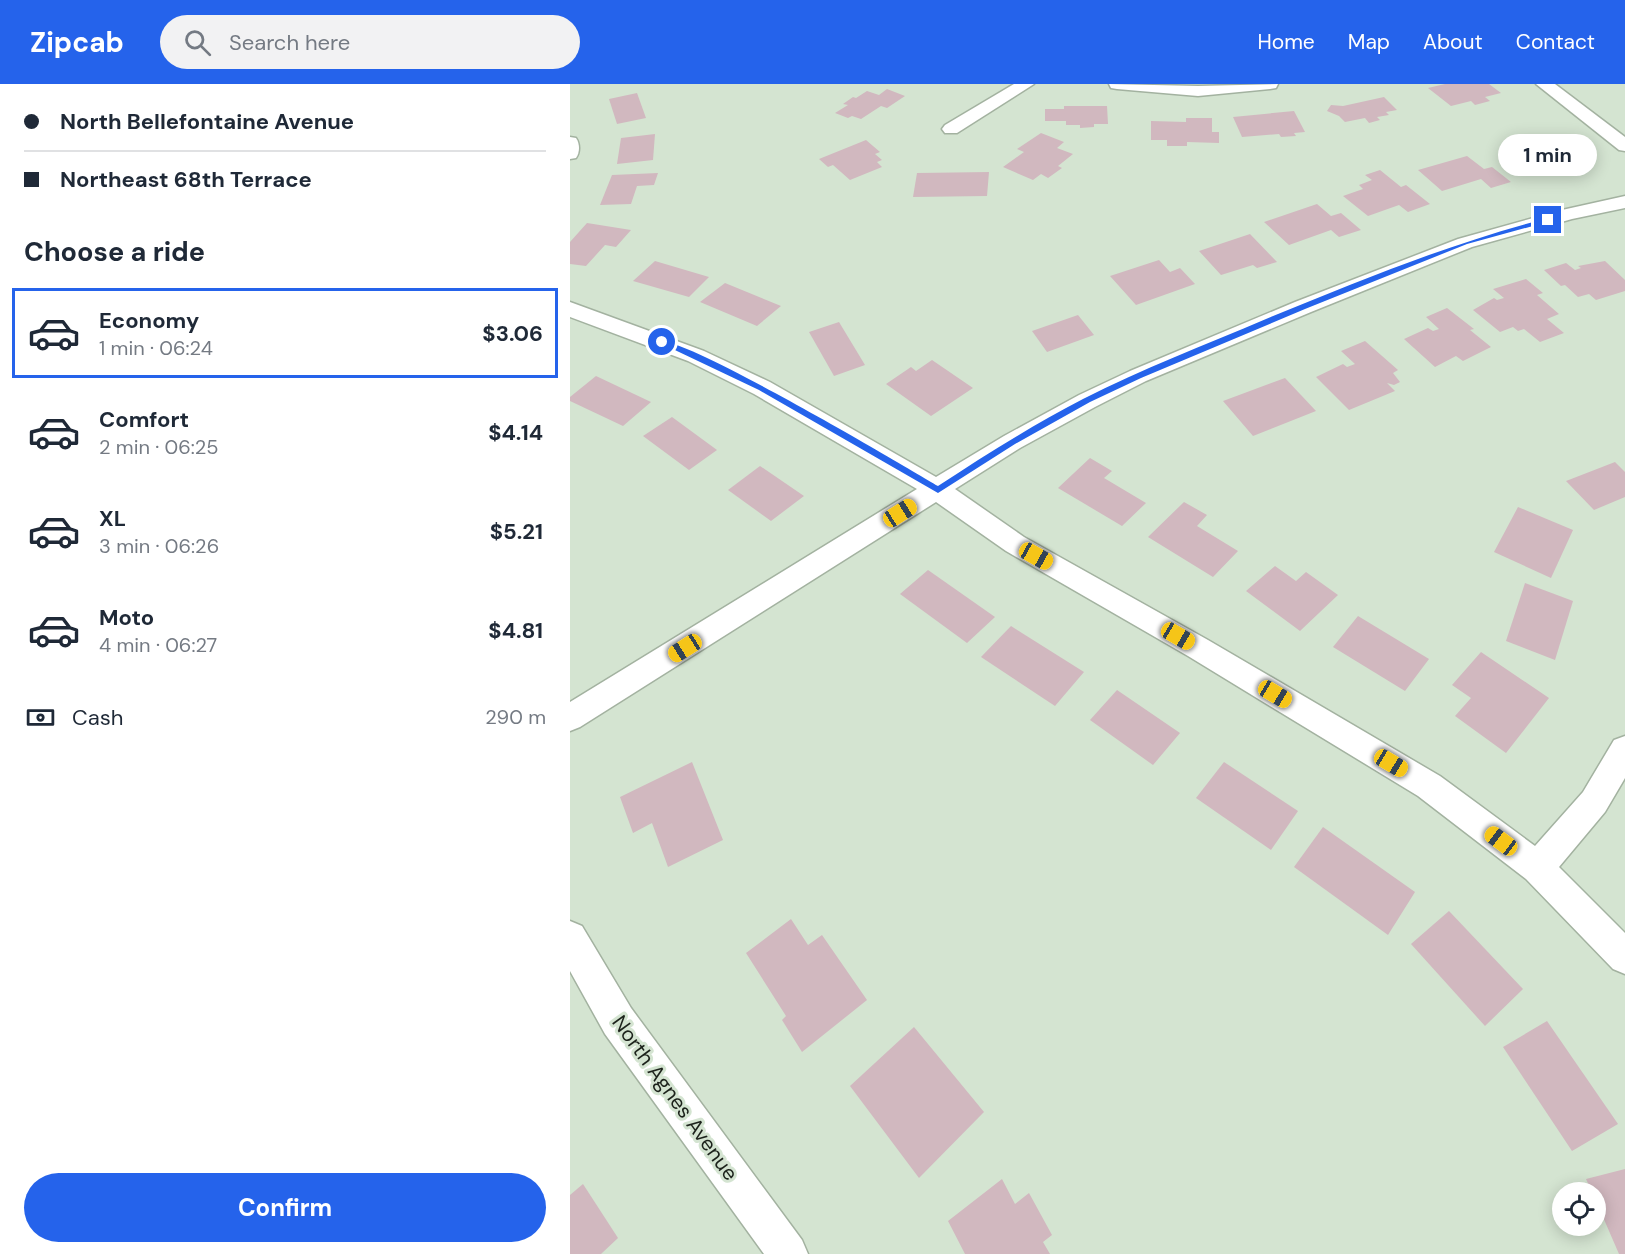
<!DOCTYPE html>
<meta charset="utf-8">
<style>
body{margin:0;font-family:"DM Sans",sans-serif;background:#f2f2f3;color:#1f2937;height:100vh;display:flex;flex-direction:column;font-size:22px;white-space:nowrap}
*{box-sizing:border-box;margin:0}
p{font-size:20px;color:#747a83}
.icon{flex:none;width:33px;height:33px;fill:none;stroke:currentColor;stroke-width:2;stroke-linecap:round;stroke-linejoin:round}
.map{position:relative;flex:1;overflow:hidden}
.details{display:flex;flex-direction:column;background:#fff;width:570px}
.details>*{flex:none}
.banner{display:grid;align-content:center;height:132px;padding:0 24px;background:#fff}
.buttons{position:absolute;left:982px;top:1098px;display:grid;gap:12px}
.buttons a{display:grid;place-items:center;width:54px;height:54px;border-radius:50%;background:#fff;box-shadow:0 3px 15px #0003;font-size:30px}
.end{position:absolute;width:27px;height:27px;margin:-14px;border:8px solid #2563eb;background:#fff;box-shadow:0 0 0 3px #fff}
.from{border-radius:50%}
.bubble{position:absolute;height:42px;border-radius:21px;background:#fff;box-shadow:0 3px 15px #0003;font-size:20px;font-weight:700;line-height:42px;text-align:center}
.car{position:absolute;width:18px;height:36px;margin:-18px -9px;border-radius:8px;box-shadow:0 0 4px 2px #0007;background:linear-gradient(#f5c518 24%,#345 0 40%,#f5c518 0 76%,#345 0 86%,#f5c518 0)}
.banner b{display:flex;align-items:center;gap:21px;height:57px;font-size:22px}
.banner b+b{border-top:2px solid #e0e1e3}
.banner i{width:15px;height:15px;background:#1f2937}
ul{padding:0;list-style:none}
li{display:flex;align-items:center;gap:18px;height:90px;margin:0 12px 9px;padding:0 12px;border:3px solid transparent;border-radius:0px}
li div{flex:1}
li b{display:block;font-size:22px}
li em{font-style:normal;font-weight:700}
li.active{border-color:#2563eb}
li>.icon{width:54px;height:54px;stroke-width:1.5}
h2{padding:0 24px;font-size:27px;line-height:72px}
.pay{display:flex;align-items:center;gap:15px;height:66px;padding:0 24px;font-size:22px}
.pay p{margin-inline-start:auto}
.button{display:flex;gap:12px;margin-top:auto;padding:12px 24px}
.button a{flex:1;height:69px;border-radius:36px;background:#2563eb;color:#fff;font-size:24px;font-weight:700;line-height:69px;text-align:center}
header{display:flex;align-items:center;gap:36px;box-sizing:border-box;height:84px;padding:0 30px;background:#2563eb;color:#fff}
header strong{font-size:28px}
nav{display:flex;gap:33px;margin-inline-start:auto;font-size:21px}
.search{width:420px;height:54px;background:#f2f2f3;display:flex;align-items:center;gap:15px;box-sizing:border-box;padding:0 21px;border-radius:33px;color:#747a83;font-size:22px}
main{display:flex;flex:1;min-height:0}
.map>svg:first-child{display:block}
</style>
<header>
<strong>Zipcab</strong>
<div class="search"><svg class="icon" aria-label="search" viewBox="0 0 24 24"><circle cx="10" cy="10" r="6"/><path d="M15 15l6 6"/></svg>Search here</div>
<nav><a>Home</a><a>Map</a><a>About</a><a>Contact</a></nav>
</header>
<main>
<section class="details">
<div class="banner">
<b><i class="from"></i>North Bellefontaine Avenue</b>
<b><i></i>Northeast 68th Terrace</b>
</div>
<h2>Choose a ride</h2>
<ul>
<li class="active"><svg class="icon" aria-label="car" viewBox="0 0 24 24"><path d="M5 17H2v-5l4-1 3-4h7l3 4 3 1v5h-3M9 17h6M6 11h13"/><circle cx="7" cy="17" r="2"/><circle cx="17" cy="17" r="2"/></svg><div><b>Economy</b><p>1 min · 06:24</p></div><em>$3.06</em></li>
<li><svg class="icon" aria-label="car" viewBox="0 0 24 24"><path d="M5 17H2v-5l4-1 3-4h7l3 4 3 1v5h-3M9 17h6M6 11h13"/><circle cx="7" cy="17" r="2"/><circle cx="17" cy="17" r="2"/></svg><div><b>Comfort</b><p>2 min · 06:25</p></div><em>$4.14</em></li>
<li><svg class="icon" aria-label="car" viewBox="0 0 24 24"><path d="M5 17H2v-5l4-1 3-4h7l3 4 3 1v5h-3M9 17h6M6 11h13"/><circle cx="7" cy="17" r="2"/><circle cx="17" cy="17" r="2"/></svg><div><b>XL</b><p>3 min · 06:26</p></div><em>$5.21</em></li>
<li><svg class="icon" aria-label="car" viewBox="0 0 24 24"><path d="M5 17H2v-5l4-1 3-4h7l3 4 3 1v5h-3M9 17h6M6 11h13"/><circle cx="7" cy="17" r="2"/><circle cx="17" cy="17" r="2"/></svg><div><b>Moto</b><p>4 min · 06:27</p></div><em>$4.81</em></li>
</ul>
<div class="pay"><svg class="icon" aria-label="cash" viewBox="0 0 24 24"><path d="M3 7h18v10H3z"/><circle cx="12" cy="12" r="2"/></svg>Cash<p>290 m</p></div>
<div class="button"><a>Confirm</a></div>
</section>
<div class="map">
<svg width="1055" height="1170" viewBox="0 0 1055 1170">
<rect width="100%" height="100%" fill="#d4e4d1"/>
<g fill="#d1b8bf">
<path d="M 875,0 L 919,0 L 931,9 L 915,13 L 920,17 L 905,21 L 901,17 L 881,22 L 858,4 Z"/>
<path d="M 317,5 L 335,12 L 317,24 L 311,22 L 291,35 L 282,32 L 278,34 L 265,29 L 278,21 L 273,20 L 283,13 L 286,14 L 297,7 L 309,11 Z"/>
<path d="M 67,9 L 76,34 L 47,40 L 39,15 Z"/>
<path d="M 814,13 L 827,26 L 816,28 L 819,31 L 807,33 L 810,36 L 799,39 L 795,34 L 775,38 L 769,32 L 757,27 L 761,21 L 773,22 Z"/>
<path d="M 494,22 L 537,22 L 538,40 L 524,40 L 524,43 L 510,44 L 510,41 L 496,41 L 496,37 L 475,37 L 475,25 L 494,25 Z"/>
<path d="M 724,27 L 735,48 L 724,49 L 726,52 L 711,53 L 709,50 L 672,53 L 663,33 Z"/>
<path d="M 616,34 L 642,34 L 642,48 L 649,48 L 649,59 L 617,58 L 617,62 L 597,62 L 597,56 L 581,56 L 581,37 L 616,38 Z"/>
<path d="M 471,49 L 494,58 L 487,64 L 503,70 L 488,82 L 492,84 L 478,94 L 471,90 L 463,96 L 433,83 L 454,68 L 447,65 Z"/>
<path d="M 85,50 L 83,76 L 47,80 L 51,54 Z"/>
<path d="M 982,51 L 1013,67 L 976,88 L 935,67 L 950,59 L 959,64 Z"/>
<path d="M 296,56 L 310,68 L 305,70 L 312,76 L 307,78 L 312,83 L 280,96 L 263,81 L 258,83 L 249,75 Z"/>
<path d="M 897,72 L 914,85 L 922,83 L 941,98 L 921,104 L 911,95 L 872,107 L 848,86 Z"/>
<path d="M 810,86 L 831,103 L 836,101 L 860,120 L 838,128 L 829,121 L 798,132 L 773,112 L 793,105 L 789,101 L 802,96 L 795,91 Z"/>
<path d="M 419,88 L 417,112 L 343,113 L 347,89 Z"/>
<path d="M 88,89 L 84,101 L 67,102 L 61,120 L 30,121 L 42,91 Z"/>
<path d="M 747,120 L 761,132 L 771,129 L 791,146 L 769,153 L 761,146 L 719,161 L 694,138 Z"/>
<path d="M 17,139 L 61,146 L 46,163 L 35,161 L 16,182 L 0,180 L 0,158 Z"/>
<path d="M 680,150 L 707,178 L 687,184 L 683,181 L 651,191 L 629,167 Z"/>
<path d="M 589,176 L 600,188 L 610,184 L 625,200 L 566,221 L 540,192 Z"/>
<path d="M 85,177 L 139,193 L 119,213 L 63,197 Z"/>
<path d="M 1035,177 L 1055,196 L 1055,207 L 1026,216 L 1019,210 L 1008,213 L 995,201 L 991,202 L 974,186 L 996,179 L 1005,186 L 1011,184 L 1008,182 Z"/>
<path d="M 956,195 L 973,209 L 967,211 L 989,230 L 977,235 L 994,249 L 970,258 L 954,245 L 948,247 L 943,243 L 930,248 L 903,226 L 924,214 L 927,216 L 934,214 L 923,205 Z"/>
<path d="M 155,199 L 211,222 L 187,242 L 130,218 Z"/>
<path d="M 877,224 L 904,245 L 900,246 L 921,263 L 893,277 L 886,272 L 865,283 L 834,255 L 858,244 L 863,247 L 869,245 L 856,233 Z"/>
<path d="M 508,231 L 524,251 L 477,268 L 462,247 Z"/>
<path d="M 269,238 L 295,281 L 264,292 L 239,248 Z"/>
<path d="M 795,257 L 828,286 L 823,289 L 830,298 L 824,301 L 817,299 L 825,307 L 779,326 L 746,293 L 773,280 L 777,283 L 785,280 L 771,267 Z"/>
<path d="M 362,276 L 403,304 L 361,332 L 316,300 L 341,283 L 346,287 Z"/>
<path d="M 26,292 L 81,318 L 53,342 L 0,317 L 0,313 Z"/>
<path d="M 715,294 L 746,327 L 683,352 L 653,317 Z"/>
<path d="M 102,333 L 147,366 L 119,386 L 73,352 Z"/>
<path d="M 520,374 L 542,387 L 534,394 L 576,419 L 552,442 L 488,404 Z"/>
<path d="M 1045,378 L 1055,388 L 1055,413 L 1024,426 L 996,397 Z"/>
<path d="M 190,382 L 234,412 L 201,437 L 158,406 Z"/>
<path d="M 614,418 L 637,431 L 627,442 L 668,467 L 643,493 L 578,453 Z"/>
<path d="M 948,423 L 1003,446 L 981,494 L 924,468 Z"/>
<path d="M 705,482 L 726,497 L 736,488 L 768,511 L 730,547 L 676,507 Z"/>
<path d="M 358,486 L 425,533 L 397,559 L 330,510 Z"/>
<path d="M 955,499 L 1003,517 L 985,576 L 936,557 Z"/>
<path d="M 788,532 L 859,575 L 835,607 L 763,563 Z"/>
<path d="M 441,542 L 514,588 L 485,622 L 411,573 Z"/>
<path d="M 911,568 L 979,614 L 936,669 L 885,632 L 901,614 L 882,601 Z"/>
<path d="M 547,606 L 610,649 L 583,681 L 520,636 Z"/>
<path d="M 122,678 L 153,756 L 98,783 L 82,739 L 63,749 L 50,713 Z"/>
<path d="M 654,678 L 728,727 L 701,766 L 626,714 Z"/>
<path d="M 753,743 L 845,808 L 818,851 L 724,783 Z"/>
<path d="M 879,827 L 953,905 L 915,942 L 841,860 Z"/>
<path d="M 221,835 L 238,861 L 252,851 L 297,916 L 232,968 L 212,936 L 216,932 L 176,869 Z"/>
<path d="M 977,937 L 1048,1040 L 1002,1067 L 933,963 Z"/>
<path d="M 344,943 L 414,1028 L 349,1094 L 280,1002 Z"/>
<path d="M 1055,1085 L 1055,1170 L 1049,1170 L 1026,1117 L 1026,1108 L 1022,1108 L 1016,1095 Z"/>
<path d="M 432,1095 L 445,1120 L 459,1109 L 482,1151 L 473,1158 L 480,1170 L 395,1170 L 378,1137 Z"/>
<path d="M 13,1100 L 48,1154 L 31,1170 L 0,1170 L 0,1111 Z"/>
</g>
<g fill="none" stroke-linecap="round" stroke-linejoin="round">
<defs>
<g id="street">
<path d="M 444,0 L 464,0 L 387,49 L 375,49 L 372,45 L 375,41 Z"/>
<path d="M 539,0 L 628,2 L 708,0 L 706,4 L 700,5 L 628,12 L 547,5 L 541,4 Z"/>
<path d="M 966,0 L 985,0 L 1055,53 L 1055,67 L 1049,66 Z"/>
<path d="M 0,53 L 6,54 C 10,60 10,68 6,74 L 0,75 Z"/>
<path d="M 1055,112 L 1055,124 L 1002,135 L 902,163 L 741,228 L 576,297 L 525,323 L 450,364 L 385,405 L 454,453 L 638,556 L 870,692 L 965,762 L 1013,708 L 1044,656 L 1055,652 L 1055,694 L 1035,728 L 989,783 L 1055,849 L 1055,890 L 1043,885 L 956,795 L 848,712 L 618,572 L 436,467 L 366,418 L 10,643 L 0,647 L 0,618 L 347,405 L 184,310 L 118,277 L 0,233 L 0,218 L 134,267 L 200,298 L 366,393 L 434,352 L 509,311 L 560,287 L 725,218 L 888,155 L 992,126 Z"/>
<path d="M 0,837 L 12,842 L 61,924 L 232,1156 L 238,1170 L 194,1170 L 35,950 L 0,887 Z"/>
</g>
</defs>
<use href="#street" stroke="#a3b2a0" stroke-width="3"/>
<use href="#street" fill="#fff" fill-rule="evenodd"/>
</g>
<path fill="#2563eb" d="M 978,134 L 981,137 L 897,160 L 735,225 L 571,294 L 520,318 L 445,360 L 368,409 L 189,306 L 88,258 C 105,246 336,383 368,402 C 415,371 463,341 513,315 C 572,285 635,261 696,235 C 788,197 881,159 978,134 Z"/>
<g text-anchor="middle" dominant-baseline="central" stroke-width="6" stroke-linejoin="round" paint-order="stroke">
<g font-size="21" fill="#1c221b" stroke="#d4e4d1">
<text transform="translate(105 1014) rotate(54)">North Agnes Avenue</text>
</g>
</g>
</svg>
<div class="buttons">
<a><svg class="icon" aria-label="locate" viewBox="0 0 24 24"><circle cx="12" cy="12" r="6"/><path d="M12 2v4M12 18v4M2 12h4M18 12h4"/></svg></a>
</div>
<i class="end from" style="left:92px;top:258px"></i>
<i class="end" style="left:978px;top:136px"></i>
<div class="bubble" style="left:928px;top:50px;width:99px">1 min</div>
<i class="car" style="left:330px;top:429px;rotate:58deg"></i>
<i class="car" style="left:466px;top:472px;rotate:119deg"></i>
<i class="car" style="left:608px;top:552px;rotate:120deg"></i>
<i class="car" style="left:115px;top:564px;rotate:238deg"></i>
<i class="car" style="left:705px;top:610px;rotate:121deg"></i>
<i class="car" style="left:821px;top:679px;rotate:121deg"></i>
<i class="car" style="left:931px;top:757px;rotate:307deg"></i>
</div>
</main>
